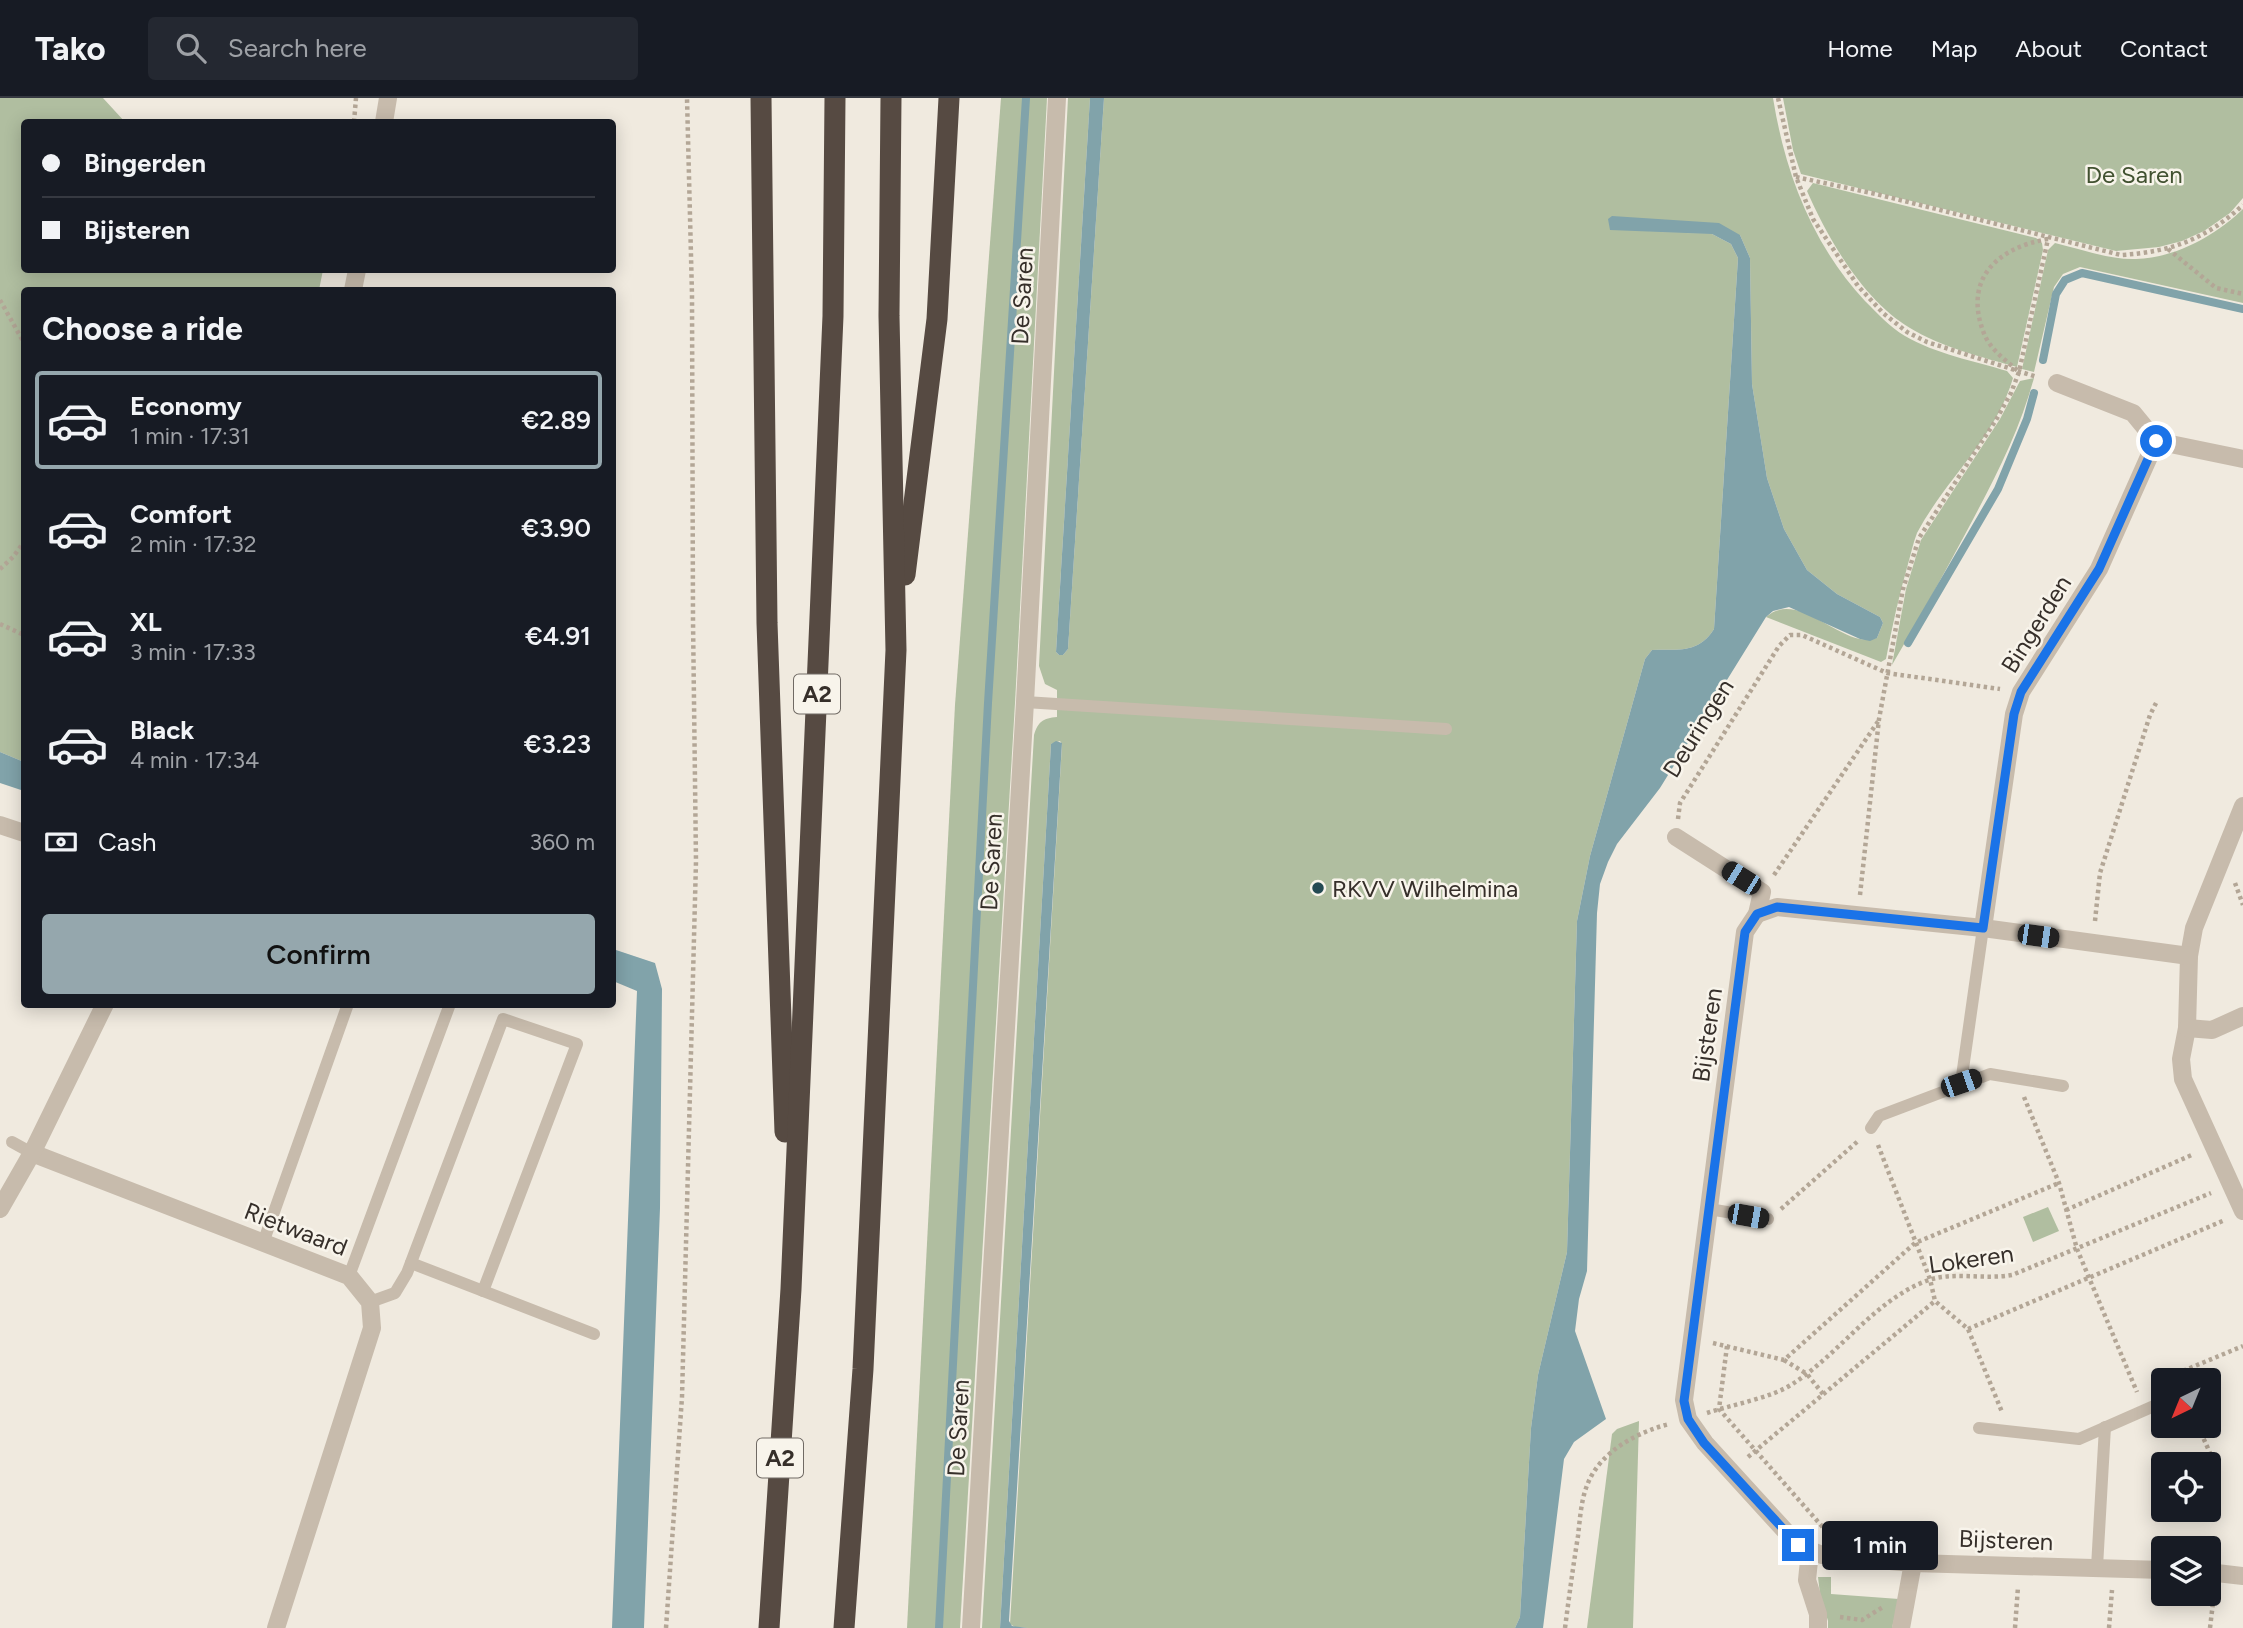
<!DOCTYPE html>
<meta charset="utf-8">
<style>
body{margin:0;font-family:Figtree,sans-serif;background:#242831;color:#f1f3f6;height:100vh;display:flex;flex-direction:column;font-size:26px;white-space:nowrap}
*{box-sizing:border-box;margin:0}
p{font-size:23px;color:#9ea1a6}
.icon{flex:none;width:38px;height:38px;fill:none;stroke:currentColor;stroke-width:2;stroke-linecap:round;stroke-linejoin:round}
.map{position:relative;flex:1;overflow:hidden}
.details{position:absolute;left:21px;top:189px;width:595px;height:721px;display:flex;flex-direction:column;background:#171b24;border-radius:7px;box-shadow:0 4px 18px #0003}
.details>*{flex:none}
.banner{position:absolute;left:21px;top:21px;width:595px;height:154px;border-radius:7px;box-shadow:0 4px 18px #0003;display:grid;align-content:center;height:154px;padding:0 21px;background:#171b24}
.needle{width:46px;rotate:223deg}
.buttons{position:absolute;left:2151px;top:1270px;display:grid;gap:14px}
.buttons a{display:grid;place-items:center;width:70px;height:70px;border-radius:7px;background:#171b24;box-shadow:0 4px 18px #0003;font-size:35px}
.end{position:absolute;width:32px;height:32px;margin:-16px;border:9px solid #1a73e8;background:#fff;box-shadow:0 0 0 4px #fff}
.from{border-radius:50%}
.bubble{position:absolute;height:49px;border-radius:7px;background:#171b24;box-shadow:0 4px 18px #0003;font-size:23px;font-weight:600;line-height:49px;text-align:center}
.car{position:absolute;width:21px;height:42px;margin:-21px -10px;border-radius:9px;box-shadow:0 0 5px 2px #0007;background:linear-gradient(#222 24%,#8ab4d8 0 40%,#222 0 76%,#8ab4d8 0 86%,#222 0)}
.banner b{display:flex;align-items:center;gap:24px;height:66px;font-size:26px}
.banner b+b{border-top:2px solid #363941}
.banner i{width:18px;height:18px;background:#f1f3f6}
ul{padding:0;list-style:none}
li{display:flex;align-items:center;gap:21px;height:98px;margin:0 14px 10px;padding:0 7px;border:4px solid transparent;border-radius:7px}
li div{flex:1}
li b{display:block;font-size:26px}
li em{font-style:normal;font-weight:600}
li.current{border-color:#95a7ad}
li>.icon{width:63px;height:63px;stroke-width:1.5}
h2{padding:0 21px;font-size:32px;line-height:84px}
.pay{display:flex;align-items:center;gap:18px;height:77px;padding:0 21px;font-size:26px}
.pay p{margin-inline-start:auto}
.primary-button{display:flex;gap:14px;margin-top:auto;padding:14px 21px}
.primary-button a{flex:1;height:80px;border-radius:7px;background:#95a7ad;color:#111;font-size:28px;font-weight:600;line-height:80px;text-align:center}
header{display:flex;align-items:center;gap:42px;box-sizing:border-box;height:98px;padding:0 35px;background:#171b24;border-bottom:2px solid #363941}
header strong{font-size:33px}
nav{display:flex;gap:38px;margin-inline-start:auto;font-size:24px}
.search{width:490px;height:63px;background:#242831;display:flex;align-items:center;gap:18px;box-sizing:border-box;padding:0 24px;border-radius:7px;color:#9ea1a6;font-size:26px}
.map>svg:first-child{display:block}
</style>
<header>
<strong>Tako</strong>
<div class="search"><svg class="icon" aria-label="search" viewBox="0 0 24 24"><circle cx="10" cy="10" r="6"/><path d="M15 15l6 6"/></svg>Search here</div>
<nav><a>Home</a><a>Map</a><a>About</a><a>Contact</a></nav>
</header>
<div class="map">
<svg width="2243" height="1530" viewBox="0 0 2243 1530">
<rect width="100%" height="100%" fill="#f0eadf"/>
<g fill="#b0bea0">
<path d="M 0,0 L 103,0 L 125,24 L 24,24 L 24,172 L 323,172 L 319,192 L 24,192 L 24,664 L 0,654 Z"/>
<path d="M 1001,0 L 1047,0 L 1015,605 L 960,1530 L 907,1530 L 955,607 Z"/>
<path d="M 1068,0 L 1090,0 L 1056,554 L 1059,557 L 1063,557 L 1068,551 L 1104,0 L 1773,0 C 1785,75 1812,146 1865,203 C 1877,215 1890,229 1905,238 C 1936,256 1974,263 2007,273 L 2013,280 C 1996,339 1945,382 1917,435 C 1913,445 1911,456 1908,466 C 1899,497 1892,529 1886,561 L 1881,564 L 1766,519 C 1794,494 1830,535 1860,541 C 1865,542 1872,540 1877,540 L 1883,525 L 1880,519 L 1837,496 L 1807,472 L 1784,431 L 1767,380 L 1752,286 L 1750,160 L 1740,137 L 1610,132 L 1712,136 L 1731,146 L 1738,160 L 1714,531 C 1698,556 1679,551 1652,552 L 1645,561 L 1590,758 L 1577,823 L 1567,1154 L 1538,1277 L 1531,1330 L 1520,1519 L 1515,1530 L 1028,1530 L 1015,1529 L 1010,1526 L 1062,646 L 1060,643 L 1051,646 L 1000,1530 L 982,1530 L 1034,637 C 1038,624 1043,620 1057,619 L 1057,592 L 1045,586 L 1039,568 Z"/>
<path d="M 1783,0 L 2243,0 L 2243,100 L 2230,115 L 2204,133 L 2182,143 L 2159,149 L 2116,153 L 1801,76 L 1793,52 Z"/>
<path d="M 1813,85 L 2036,140 L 2042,145 L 2043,152 L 2017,269 C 1984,260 1939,248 1910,230 C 1863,202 1828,141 1807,93 Z"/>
<path d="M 2243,111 L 2243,205 L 2080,169 L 2063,176 L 2054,189 L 2034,274 L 2022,271 L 2048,152 L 2055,145 C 2081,151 2109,162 2136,161 C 2175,160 2215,138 2243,111 Z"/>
<path d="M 2034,280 C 2019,334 1996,378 1970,427 C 1945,474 1919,521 1892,567 L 1906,491 L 1921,442 L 2000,321 L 2020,283 Z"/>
<path d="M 2048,1109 L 2059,1133 L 2033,1144 L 2023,1119 Z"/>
<path d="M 1639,1323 L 1633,1530 L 1587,1530 L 1612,1336 L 1617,1331 Z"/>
<path d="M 1818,1479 L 1831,1479 L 1831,1496 L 1899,1501 L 1892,1530 L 1828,1530 L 1828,1523 L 1820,1496 Z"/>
</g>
<g fill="#81a3aa">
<path d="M 1090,0 L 1104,0 L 1068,551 L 1063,557 L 1059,557 L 1056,554 Z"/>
<path d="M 1612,118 L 1719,125 L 1740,137 L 1750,160 L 1752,286 L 1767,380 L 1784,431 L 1807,472 L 1837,496 L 1880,519 L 1883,525 L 1877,540 L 1870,543 L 1860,541 L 1789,509 L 1773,513 L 1766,519 L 1660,690 L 1617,746 L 1608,764 L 1600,786 L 1597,815 L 1587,1173 L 1579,1201 L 1575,1233 L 1606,1321 L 1574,1344 L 1564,1361 L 1543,1530 L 1515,1530 L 1520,1519 L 1531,1330 L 1538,1277 L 1567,1154 L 1577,823 L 1590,758 L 1645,561 L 1652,552 C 1679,551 1698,556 1714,531 L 1738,160 L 1731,146 L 1712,136 L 1610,132 L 1608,121 Z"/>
<path d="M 1056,643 L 1062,645 L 1009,1523 L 1012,1528 L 1028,1530 L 1000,1530 L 1051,646 Z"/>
<path d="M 0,654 L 24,664 L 24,693 L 0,685 Z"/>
<path d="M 613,851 L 655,865 L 662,891 L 660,1110 L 644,1530 L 612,1530 L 637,893 L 613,883 Z"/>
</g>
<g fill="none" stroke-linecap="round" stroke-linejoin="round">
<g stroke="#81a3aa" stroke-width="8">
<path d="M 2043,262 L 2056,196 L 2065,182 L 2082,175 L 2243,211"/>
<path d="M 1908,545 L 1998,391 L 2027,321 L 2034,295"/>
<path d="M 939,1530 L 988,605 L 1026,0"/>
</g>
<g stroke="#b3a696" stroke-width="4.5" stroke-dasharray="3.5 3.5" stroke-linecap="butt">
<path d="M 1778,0 L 1796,79 L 1813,121 L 1858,188 L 1883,215 L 1907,234 L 1927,244 L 2037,279"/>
<path d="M 354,24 L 356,0"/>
<path d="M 1796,79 L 1876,96 L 2121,157 C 2171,154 2206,141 2243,107"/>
<path d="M 2168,151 L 2216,190 L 2243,196"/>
<path d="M 0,202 L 24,245"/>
<path d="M 0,471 L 13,459 L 24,444"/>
<path d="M 0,526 L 24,537"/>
<path d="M 1678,721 L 1680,705 L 1779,548 L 1790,537 L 1802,537 L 1887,575 L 2000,591"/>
<path d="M 1774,777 L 1879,622"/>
<path d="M 2235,785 L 2243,807"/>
<path d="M 1860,797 L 1879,621 L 1903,491 L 1919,440 L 1996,322 L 2011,295 L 2019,274 L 2048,141 C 1995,150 1962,183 1985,238 C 1992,253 2007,263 2019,274"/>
<path d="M 2095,823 L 2100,775 L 2150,617 L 2157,603"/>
<path d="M 2024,999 L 2059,1085 L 2077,1151 L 2137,1294"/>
<path d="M 1878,1047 L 1930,1181 L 1935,1203 L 1968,1231 L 2002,1314"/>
<path d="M 1781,1111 L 1858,1043"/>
<path d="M 2066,1112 L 2194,1056"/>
<path d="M 1968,1231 L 2225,1122"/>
<path d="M 1713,1245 L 1784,1262 L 1915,1145 L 2059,1085"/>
<path d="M 1727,1248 L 1719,1311 L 1827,1434"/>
<path d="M 1784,1262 L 1807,1276 L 1823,1296"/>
<path d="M 2181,1283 L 2178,1275 L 2243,1248"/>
<path d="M 1707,1315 C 1734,1306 1772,1300 1794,1285 C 1840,1255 1874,1203 1926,1183 C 1951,1173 1985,1182 2012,1177 L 2211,1095"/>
<path d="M 2198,1328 L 2210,1355"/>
<path d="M 1748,1359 L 1935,1203"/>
<path d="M 1840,1519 L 1862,1522 L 1883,1509"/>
<path d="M 666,1530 L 682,1299 L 696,763 L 693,522 L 692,197 L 687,0"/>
<path d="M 1565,1530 C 1569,1499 1573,1469 1578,1438 C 1580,1421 1581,1401 1588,1385 C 1601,1353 1638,1334 1669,1326"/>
<path d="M 2015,1530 L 2018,1489"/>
<path d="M 2109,1530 L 2112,1492"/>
<path d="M 2210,1530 L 2214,1496"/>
</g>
<g stroke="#c7bbac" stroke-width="12">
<path d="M 1025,604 L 1446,631"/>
<path d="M 1961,985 L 1983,830"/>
<path d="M 1871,1030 L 1879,1018 L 1990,976 L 2063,988"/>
<path d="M 12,1044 L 32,1055"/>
<path d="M 1709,1111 L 1768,1121"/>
<path d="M 263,1145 L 348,906"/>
<path d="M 411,1165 L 594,1236"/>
<path d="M 349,1178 L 450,906"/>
<path d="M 370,1204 L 395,1195 L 407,1175 L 503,921 L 577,946 L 483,1193"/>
<path d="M 1979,1330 L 2079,1341 L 2163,1304"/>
<path d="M 2097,1469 L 2105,1329"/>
</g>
<g stroke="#c7bbac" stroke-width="18">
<path d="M 384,24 L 388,0"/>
<path d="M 353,192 L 357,172"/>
<path d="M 2057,285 L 2133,315 L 2156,343 L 2243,361"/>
<path d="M 2243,708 L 2194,830 L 2189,858 L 2187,930 L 2181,961 L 2183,981 L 2243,1113"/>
<path d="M 0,727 L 24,735"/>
<path d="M 1676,739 L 1762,794 L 1757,816 L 1745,834 L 1684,1302 L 1688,1321 L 1705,1345 L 1798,1447 L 1822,1457 L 1913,1465 L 2163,1472"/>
<path d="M 1757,816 L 1777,809 L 1983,830 L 2189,858"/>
<path d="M 1983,830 L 2014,616 L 2021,594 L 2099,471 L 2156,343"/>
<path d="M 2187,930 L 2212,932 L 2243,918"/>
<path d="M 32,1055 L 349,1178 L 370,1204 L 372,1230 L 276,1530"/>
<path d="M 0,1111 L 32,1055 L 105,906"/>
<path d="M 1810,1453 L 1807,1482 L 1818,1516 L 1818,1530"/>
<path d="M 2208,1474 L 2243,1478"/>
<path d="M 971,1530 L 1025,604 L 1057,0"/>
<path d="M 1901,1530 L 1913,1465"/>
</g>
<g stroke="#564a42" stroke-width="21">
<path d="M 761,0 L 767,525 L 785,1034"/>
<path d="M 905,477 L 937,221 L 949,0"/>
<path d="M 769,1530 L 791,1191 L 833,218 L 835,0"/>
<path d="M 844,1530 L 863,1271 L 896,552 L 889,218 L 891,0"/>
</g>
</g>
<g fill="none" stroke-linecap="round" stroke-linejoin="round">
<path stroke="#1a73e8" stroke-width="9" d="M 1798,1447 L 1704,1345 L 1688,1321 L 1684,1303 L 1745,834 L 1757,816 L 1777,809 L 1983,830 L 2014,616 L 2021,594 L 2099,471 L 2156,343"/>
</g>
<circle fill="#244a53" stroke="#f8f4eb" stroke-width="2.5" cx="1318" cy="790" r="7"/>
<g text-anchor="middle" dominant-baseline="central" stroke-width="5" stroke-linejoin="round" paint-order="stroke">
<g fill="#f8f4eb" stroke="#706a64" stroke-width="2">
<rect x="794" y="576.5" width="46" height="39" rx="5"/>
<rect x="757" y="1340.5" width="46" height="39" rx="5"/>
</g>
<g font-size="23" font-weight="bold" fill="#362f2a">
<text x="817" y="596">A2</text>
<text x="780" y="1360">A2</text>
</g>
<g font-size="24" fill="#415130" stroke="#f8f4eb">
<text x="2134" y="76">De Saren</text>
</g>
<g font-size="24" fill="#362f2a" stroke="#f8f4eb">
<text transform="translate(1022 198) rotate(-87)">De Saren</text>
<text transform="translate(2036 526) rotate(-58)">Bingerden</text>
<text transform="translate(1698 630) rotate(-58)">Deuringen</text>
<text transform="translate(991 764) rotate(-87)">De Saren</text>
<text transform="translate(1707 937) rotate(-82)">Bijsteren</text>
<text transform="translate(296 1131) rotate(21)">Rietwaard</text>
<text transform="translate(1971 1161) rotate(-8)">Lokeren</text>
<text transform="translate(958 1330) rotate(-87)">De Saren</text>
<text transform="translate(2006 1442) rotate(2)">Bijsteren</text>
</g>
<g font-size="24" fill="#362f2a" stroke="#f8f4eb" text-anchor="start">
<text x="1332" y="790">RKVV Wilhelmina</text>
</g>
</g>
</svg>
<div class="buttons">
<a><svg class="needle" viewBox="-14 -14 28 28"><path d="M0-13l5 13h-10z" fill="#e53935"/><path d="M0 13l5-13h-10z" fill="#9ea1a6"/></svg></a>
<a><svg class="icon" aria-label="locate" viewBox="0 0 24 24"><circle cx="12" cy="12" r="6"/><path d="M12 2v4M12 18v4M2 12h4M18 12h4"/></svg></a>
<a><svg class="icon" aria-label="layers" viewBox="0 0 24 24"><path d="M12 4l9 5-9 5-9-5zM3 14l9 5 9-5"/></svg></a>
</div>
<i class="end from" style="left:2156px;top:343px"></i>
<i class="end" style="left:1798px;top:1447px"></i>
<div class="bubble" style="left:1822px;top:1423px;width:116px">1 min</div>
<i class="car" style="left:1741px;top:780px;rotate:302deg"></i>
<i class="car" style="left:2038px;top:838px;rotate:98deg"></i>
<i class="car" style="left:1961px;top:985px;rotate:71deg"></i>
<i class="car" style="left:1748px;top:1118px;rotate:100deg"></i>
<div class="banner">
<b><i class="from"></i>Bingerden</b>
<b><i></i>Bijsteren</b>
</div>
<section class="details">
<h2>Choose a ride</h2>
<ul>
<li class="current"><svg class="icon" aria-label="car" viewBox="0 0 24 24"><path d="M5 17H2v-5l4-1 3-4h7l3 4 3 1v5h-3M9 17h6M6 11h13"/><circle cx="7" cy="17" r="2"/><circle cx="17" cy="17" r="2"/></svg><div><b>Economy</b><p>1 min · 17:31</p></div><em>€2.89</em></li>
<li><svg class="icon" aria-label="car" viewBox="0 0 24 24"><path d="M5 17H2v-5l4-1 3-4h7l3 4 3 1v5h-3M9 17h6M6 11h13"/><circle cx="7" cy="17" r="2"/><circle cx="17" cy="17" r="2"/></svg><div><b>Comfort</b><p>2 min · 17:32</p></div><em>€3.90</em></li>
<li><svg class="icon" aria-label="car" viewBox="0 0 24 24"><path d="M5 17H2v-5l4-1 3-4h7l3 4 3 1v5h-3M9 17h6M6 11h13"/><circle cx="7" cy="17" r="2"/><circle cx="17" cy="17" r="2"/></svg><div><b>XL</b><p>3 min · 17:33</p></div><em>€4.91</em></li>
<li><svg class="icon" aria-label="car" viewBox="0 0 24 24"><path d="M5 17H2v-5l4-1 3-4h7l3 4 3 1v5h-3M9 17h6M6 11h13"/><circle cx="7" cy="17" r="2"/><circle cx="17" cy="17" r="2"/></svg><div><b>Black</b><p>4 min · 17:34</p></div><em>€3.23</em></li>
</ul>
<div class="pay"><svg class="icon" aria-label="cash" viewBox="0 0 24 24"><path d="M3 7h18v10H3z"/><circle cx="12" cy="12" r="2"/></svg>Cash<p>360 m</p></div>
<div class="primary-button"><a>Confirm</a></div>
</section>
</div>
